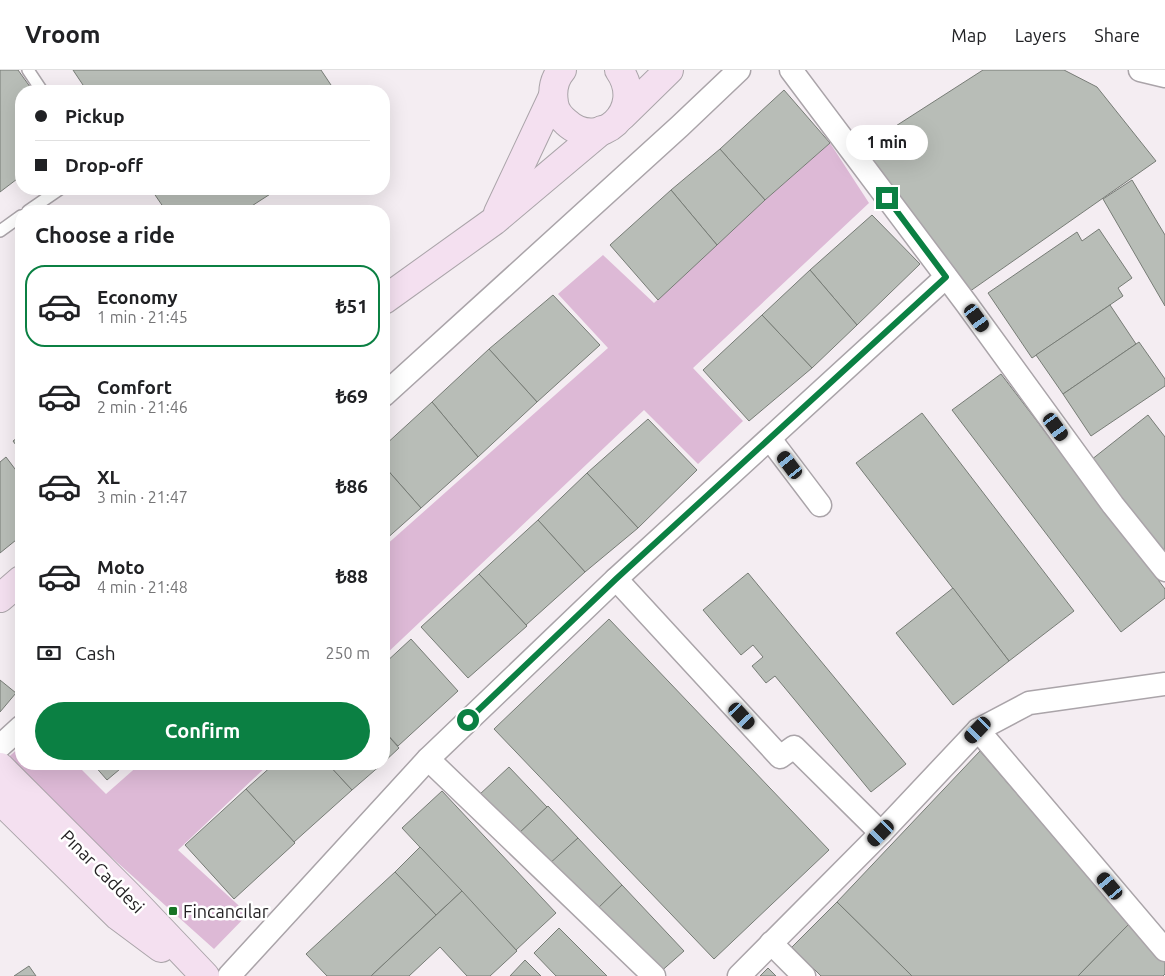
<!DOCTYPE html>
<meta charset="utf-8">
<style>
body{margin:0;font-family:Ubuntu,sans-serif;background:#f2f2f2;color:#202124;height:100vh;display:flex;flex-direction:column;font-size:19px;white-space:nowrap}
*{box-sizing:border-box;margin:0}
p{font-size:16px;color:#757577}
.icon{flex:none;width:28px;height:28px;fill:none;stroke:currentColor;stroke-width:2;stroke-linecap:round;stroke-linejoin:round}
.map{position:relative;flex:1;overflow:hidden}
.sheet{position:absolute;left:15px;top:135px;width:375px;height:565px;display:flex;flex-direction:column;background:#fff;border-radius:20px;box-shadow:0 5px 20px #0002}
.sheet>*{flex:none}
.banner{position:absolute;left:15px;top:15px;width:375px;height:110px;border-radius:20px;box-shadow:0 5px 20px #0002;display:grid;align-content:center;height:110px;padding:0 20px;background:#fff}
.end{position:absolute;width:22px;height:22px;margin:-11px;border:6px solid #0b8043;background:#fff;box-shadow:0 0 0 2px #fff}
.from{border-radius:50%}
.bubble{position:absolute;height:35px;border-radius:18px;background:#fff;box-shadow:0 5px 20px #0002;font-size:16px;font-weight:600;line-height:35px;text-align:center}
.car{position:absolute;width:15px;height:30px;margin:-15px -8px;border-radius:6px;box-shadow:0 0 4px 1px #0007;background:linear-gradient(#222 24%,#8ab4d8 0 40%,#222 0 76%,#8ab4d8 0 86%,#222 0)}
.banner b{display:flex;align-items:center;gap:18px;height:48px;font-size:19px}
.banner b+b{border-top:1px solid #e0e0e0}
.banner i{width:12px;height:12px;background:#202124}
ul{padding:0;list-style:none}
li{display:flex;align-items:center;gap:15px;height:82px;margin:0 10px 8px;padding:0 10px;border:2px solid transparent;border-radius:20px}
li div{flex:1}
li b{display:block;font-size:19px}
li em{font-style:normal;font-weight:600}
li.active{border-color:#0b8043}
li>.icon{width:45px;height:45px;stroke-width:1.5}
h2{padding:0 20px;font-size:22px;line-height:60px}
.pay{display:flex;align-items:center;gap:12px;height:55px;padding:0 20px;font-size:19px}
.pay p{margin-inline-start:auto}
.action{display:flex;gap:10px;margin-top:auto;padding:10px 20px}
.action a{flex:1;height:58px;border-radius:30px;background:#0b8043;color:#fff;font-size:20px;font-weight:600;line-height:58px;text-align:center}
header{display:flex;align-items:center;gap:30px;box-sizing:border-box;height:70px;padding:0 25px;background:#fff;border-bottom:1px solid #e0e0e0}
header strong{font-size:24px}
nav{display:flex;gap:28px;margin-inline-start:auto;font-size:18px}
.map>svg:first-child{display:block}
</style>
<header>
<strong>Vroom</strong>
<nav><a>Map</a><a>Layers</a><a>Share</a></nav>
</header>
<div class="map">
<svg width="1165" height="906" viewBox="0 0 1165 906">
<rect width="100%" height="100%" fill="#f4edf2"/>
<g fill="#ddb9d6">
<path d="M 830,73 L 869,133 L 693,298 L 743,351 L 698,394 L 644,340 L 384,586 L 384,477 L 608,278 L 558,224 L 603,185 L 654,233 L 765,130 Z"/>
<path d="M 21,676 L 21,694 L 76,694 L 106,724 L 140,694 L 269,694 L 178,780 L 248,844 L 214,879 L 4,691 Z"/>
</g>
<g fill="#b8bdb7" stroke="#777c76">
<path d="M 0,0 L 18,0 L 33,21 L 21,21 L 21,106 L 0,122 Z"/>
<path d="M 73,0 L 321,0 L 335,21 L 87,21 Z"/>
<path d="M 983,0 L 1064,0 L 1097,17 L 1156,91 L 966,224 L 860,79 Z"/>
<path d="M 784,20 L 830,73 L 765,130 L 720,79 Z"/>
<path d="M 720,79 L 765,130 L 717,175 L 671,120 Z"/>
<path d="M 1132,110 L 1165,165 L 1165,236 L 1103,129 Z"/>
<path d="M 151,119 L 278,119 L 244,141 L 166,141 Z"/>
<path d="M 671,120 L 717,175 L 658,230 L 610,175 Z"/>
<path d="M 872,145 L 920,194 L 857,255 L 810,200 Z"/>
<path d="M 1099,159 L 1132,208 L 1118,218 L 1123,226 L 1032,288 L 988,223 L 1077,162 L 1082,171 Z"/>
<path d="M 810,200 L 857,255 L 812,298 L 762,245 Z"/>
<path d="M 553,225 L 600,275 L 537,332 L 489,279 Z"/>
<path d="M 1110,235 L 1136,274 L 1063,324 L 1036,285 Z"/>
<path d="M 762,245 L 812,298 L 749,351 L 703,300 Z"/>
<path d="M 1139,272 L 1165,309 L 1165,316 L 1091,366 L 1063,324 Z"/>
<path d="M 489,279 L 537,332 L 478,387 L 432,332 Z"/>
<path d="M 1001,304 L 1165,519 L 1165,528 L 1121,562 L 952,340 Z"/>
<path d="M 432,332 L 478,387 L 421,438 L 384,396 L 384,376 Z"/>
<path d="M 922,343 L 1074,541 L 1009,591 L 856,393 Z"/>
<path d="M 1148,345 L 1165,367 L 1165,484 L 1091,390 Z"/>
<path d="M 648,349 L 697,400 L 638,458 L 587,403 Z"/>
<path d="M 21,365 L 21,382 L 13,371 Z"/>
<path d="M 6,387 L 21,407 L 21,466 L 0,483 L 0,392 Z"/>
<path d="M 384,396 L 421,438 L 384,471 Z"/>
<path d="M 587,403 L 638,458 L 585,502 L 538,450 Z"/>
<path d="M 538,450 L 585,502 L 526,555 L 479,504 Z"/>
<path d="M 748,503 L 906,694 L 871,722 L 775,606 L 766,613 L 752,596 L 763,587 L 753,575 L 741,585 L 703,540 Z"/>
<path d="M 479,504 L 527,556 L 468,608 L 421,557 Z"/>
<path d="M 953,518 L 1009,591 L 953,635 L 896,563 Z"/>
<path d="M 609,549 L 829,780 L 714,889 L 494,659 Z"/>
<path d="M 411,569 L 458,621 L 398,676 L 384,661 L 384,594 Z"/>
<path d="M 0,610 L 16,623 L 0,642 Z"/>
<path d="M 384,661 L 399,678 L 384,692 Z"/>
<path d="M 980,681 L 1129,854 L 1078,906 L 912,906 L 837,832 Z"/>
<path d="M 93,694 L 126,694 L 107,710 Z"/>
<path d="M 274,694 L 328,694 L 352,720 L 294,772 L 246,719 Z"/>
<path d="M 328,694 L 382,694 L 352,720 Z"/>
<path d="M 509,697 L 547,737 L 517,765 L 479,725 Z"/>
<path d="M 246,719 L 295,773 L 234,829 L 185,775 Z"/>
<path d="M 442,721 L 556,843 L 516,880 L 402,758 Z"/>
<path d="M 548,736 L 578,768 L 547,797 L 517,765 Z"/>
<path d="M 578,768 L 622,815 L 594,842 L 549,794 Z"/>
<path d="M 420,777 L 462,821 L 436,845 L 395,802 Z"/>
<path d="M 395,802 L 436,845 L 371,906 L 327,906 L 306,884 Z"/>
<path d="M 622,815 L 684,881 L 658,904 L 597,839 Z"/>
<path d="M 462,821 L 517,881 L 490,906 L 467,906 L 440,877 L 409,906 L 371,906 Z"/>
<path d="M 837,832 L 912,906 L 821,906 L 792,877 Z"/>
<path d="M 1129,854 L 1165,890 L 1165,904 L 1163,906 L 1078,906 Z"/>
<path d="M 559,858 L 607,906 L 556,906 L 534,883 Z"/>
<path d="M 525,890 L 541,906 L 510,906 Z"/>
<path d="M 29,896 L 36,906 L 14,906 Z"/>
<path d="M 768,898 L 776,906 L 760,906 Z"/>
</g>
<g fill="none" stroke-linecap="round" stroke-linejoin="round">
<defs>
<g id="lane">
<path d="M 28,0 L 42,21"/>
<path d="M 28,141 L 60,119"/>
<path d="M 0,161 L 21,146"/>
</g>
<g id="street">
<path d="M 791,0 L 966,233 L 1113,435 L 1165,500"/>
<path d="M 1140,0 L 1165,6"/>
<path d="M 384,325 L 680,56 L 739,0"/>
<path d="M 770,369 L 820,435"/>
<path d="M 616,509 L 780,687 L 794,677 L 881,763"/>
<path d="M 978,660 L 1029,633 L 1165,614"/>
<path d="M 0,676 L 21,657"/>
<path d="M 428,689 L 654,906"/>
<path d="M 771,873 L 804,906"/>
<path d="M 229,906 L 428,689 L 616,509 L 946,207"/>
<path d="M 739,906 L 881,763 L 978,660 L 1165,880"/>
</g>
<g id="secondary">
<path d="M 562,0 C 554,9 552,21 554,33 C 555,41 560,47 566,52 C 599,83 647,40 619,0"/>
<path d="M 622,46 L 669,0"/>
<path d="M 498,143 L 553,26"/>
<path d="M 384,230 L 494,151 L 602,60"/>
<path d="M 0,528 L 21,510"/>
<path d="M 0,697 L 128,825 L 205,906"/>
<path d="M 0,730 L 118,846 L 161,878"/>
</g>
</defs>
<use href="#lane" stroke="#aaa4a9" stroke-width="14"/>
<use href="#street" stroke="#aaa4a9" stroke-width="25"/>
<use href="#secondary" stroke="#aaa4a9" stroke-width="30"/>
<use href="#lane" stroke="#fff" stroke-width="11"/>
<use href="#street" stroke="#fff" stroke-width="22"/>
<use href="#secondary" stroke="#f4e0f0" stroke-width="28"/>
</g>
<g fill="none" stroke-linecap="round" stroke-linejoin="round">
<path stroke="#0b8043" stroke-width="6" d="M 468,650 L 616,509 L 946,207 L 887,128"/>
</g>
<rect fill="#177525" stroke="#fff" stroke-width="2" x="168" y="836" width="10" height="10" rx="2.5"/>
<g text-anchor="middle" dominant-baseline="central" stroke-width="5" stroke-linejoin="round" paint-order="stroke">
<g font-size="18" fill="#242224" stroke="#fff">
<text transform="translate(103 801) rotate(45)">Pınar Caddesi</text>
</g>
<g font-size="18" fill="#242224" stroke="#fff" text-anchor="start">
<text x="183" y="841">Fincancılar</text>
</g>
</g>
</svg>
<i class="end from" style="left:468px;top:650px"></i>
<i class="end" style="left:887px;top:128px"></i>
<div class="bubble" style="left:846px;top:55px;width:82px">1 min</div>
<i class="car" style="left:977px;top:248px;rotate:144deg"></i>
<i class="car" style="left:1056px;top:357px;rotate:144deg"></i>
<i class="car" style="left:790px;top:395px;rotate:323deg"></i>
<i class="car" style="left:742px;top:646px;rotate:137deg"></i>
<i class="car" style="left:978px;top:660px;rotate:224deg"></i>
<i class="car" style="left:881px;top:763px;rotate:225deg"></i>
<i class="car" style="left:1110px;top:816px;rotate:320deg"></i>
<div class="banner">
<b><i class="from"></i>Pickup</b>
<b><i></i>Drop-off</b>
</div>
<section class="sheet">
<h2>Choose a ride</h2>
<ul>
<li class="active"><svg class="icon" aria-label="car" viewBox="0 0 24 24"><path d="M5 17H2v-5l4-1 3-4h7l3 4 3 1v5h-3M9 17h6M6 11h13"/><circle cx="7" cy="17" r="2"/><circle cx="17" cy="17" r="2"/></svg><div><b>Economy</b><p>1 min · 21:45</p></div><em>₺51</em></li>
<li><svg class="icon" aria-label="car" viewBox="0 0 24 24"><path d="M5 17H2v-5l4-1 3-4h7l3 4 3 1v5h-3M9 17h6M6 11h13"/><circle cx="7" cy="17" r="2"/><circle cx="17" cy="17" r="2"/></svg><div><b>Comfort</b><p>2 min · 21:46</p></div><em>₺69</em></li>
<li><svg class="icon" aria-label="car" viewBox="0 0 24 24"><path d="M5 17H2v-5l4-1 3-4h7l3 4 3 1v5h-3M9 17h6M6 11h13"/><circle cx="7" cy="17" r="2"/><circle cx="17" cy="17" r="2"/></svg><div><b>XL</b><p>3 min · 21:47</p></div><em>₺86</em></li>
<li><svg class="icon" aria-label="car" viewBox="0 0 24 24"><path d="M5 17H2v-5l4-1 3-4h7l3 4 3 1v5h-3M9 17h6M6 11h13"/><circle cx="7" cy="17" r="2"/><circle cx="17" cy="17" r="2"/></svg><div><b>Moto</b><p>4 min · 21:48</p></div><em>₺88</em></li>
</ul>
<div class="pay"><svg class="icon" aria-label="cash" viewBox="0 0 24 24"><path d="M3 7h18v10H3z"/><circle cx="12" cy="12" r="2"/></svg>Cash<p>250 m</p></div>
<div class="action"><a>Confirm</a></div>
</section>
</div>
